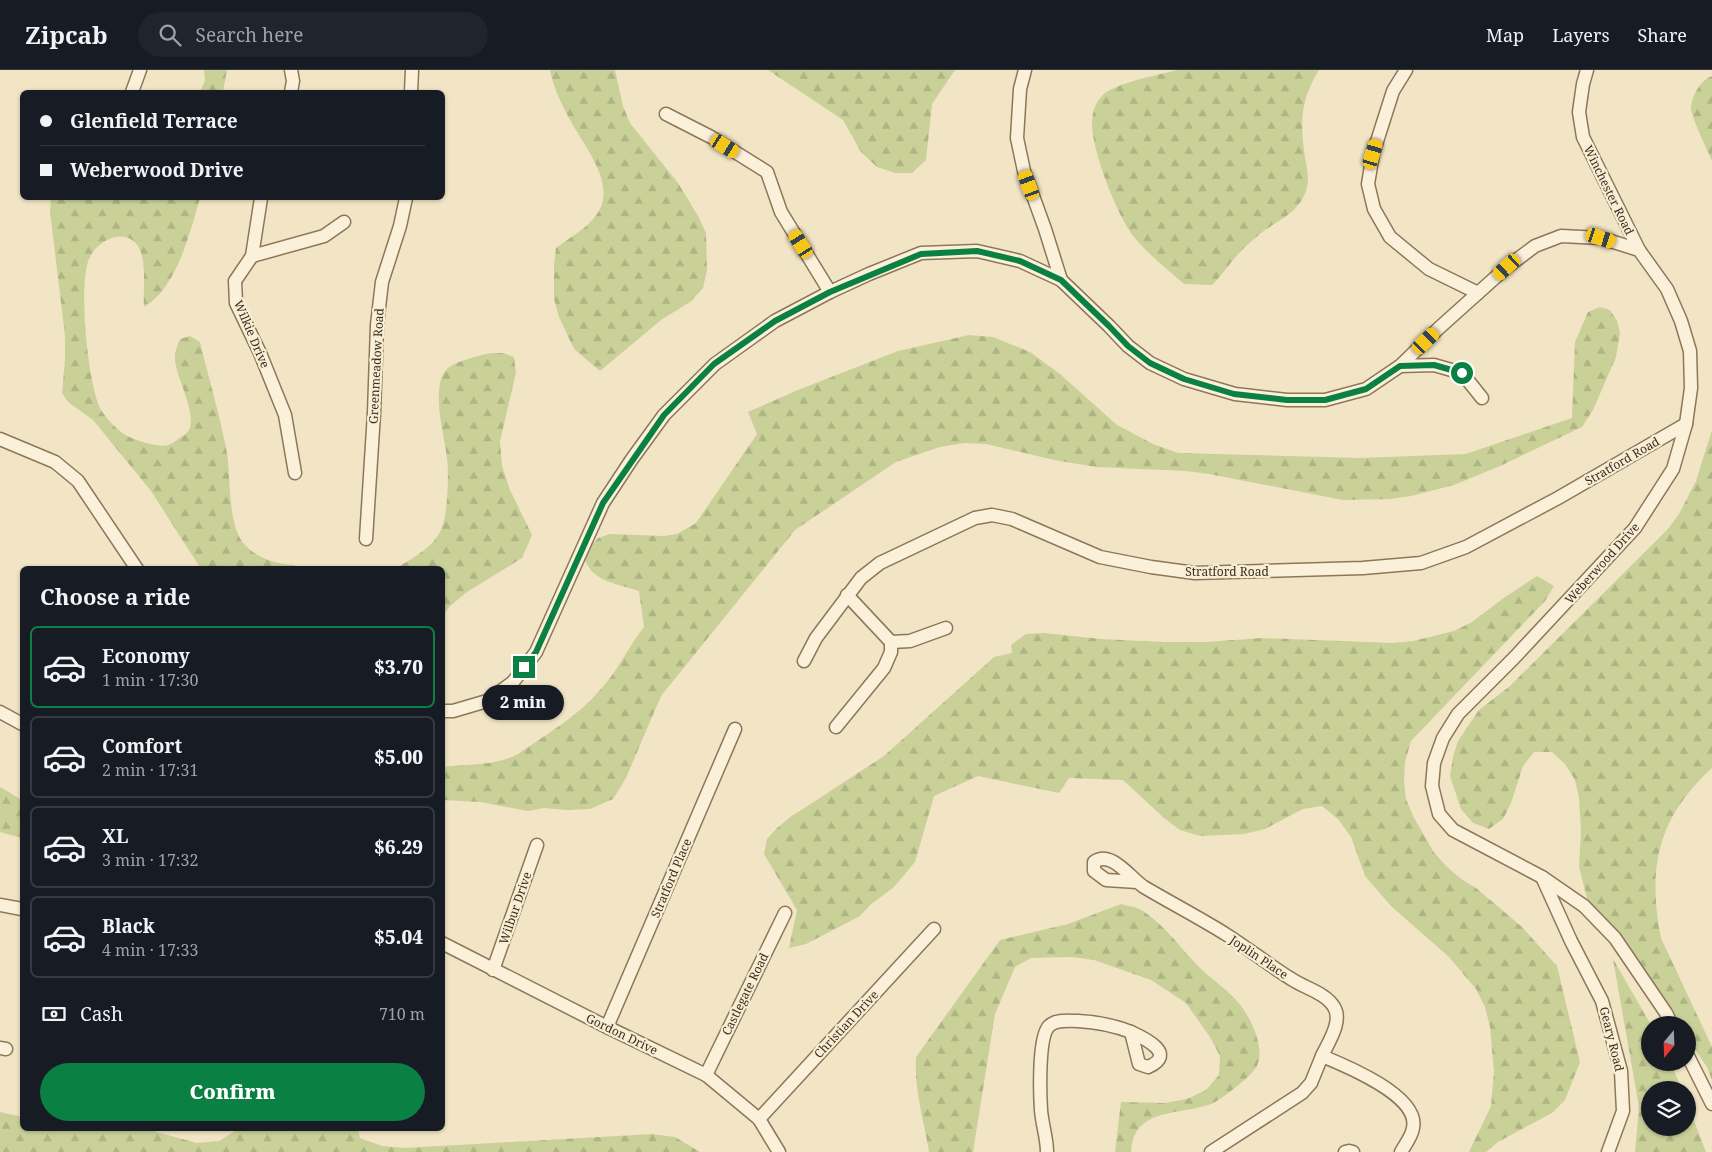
<!DOCTYPE html>
<meta charset="utf-8">
<style>
body{margin:0;font-family:"Noto Serif",serif;background:#20242c;color:#f1f3f6;height:100vh;display:flex;flex-direction:column;font-size:19px;white-space:nowrap}
*{box-sizing:border-box;margin:0}
p{font-size:16px;color:#9ea1a6}
.icon{flex:none;width:28px;height:28px;fill:none;stroke:currentColor;stroke-width:2;stroke-linecap:round;stroke-linejoin:round}
.map{position:relative;flex:1;overflow:hidden}
.sheet{position:absolute;left:20px;top:496px;width:425px;height:565px;display:flex;flex-direction:column;background:#171b24;border-radius:8px;box-shadow:0 1px 4px #0004}
.sheet>*{flex:none}
.top-card{position:absolute;left:20px;top:20px;width:425px;height:110px;border-radius:8px;box-shadow:0 1px 4px #0004;display:grid;align-content:center;height:110px;padding:0 20px;background:#171b24}
.needle{width:32px;rotate:199deg}
.tools{position:absolute;left:1641px;top:946px;display:grid;gap:10px}
.tools a{display:grid;place-items:center;width:55px;height:55px;border-radius:50%;background:#171b24;box-shadow:0 1px 4px #0004;font-size:25px}
.end{position:absolute;width:22px;height:22px;margin:-11px;border:6px solid #0b8043;background:#fff;box-shadow:0 0 0 2px #fff}
.from{border-radius:50%}
.bubble{position:absolute;height:35px;border-radius:18px;background:#171b24;box-shadow:0 1px 4px #0004;font-size:16px;font-weight:800;line-height:35px;text-align:center}
.car{position:absolute;width:15px;height:30px;margin:-15px -8px;border-radius:6px;box-shadow:0 0 4px 1px #0007;background:linear-gradient(#f5c518 24%,#345 0 40%,#f5c518 0 76%,#345 0 86%,#f5c518 0)}
.top-card b{display:flex;align-items:center;gap:18px;height:48px;font-size:19px}
.top-card b+b{border-top:1px solid #363941}
.top-card i{width:12px;height:12px;background:#f1f3f6}
ul{padding:0;list-style:none}
li{display:flex;align-items:center;gap:15px;height:82px;margin:0 10px 8px;padding:0 10px;border:2px solid #363941;border-radius:8px}
li div{flex:1}
li b{display:block;font-size:19px}
li em{font-style:normal;font-weight:800}
li.current{border-color:#0b8043}
li>.icon{width:45px;height:45px;stroke-width:1.5}
h2{padding:0 20px;font-size:22px;line-height:60px}
.pay{display:flex;align-items:center;gap:12px;height:55px;padding:0 20px;font-size:19px}
.pay p{margin-inline-start:auto}
.button{display:flex;gap:10px;margin-top:auto;padding:10px 20px}
.button a{flex:1;height:58px;border-radius:30px;background:#0b8043;color:#fff;font-size:20px;font-weight:800;line-height:58px;text-align:center}
header{display:flex;align-items:center;gap:30px;box-sizing:border-box;height:70px;padding:0 25px;background:#171b24;border-bottom:1px solid #363941}
header strong{font-size:24px}
nav{display:flex;gap:28px;margin-inline-start:auto;font-size:18px}
.search{width:350px;height:45px;background:#20242c;display:flex;align-items:center;gap:12px;box-sizing:border-box;padding:0 18px;border-radius:28px;color:#9ea1a6;font-size:19px}
.map>svg:first-child{display:block}
</style>
<header>
<strong>Zipcab</strong>
<div class="search"><svg class="icon" aria-label="search" viewBox="0 0 24 24"><circle cx="10" cy="10" r="6"/><path d="M15 15l6 6"/></svg>Search here</div>
<nav><a>Map</a><a>Layers</a><a>Share</a></nav>
</header>
<div class="map">
<svg width="1712" height="1082" viewBox="0 0 1712 1082">
<defs>
<pattern id="forest-firs" width="22" height="20" patternUnits="userSpaceOnUse" patternTransform="scale(1.25)"><rect width="22" height="20" fill="#cad198"/><path d="M5 1l3.5 6h-7zM16 11l3.5 6h-7z" fill="#aeb483"/></pattern>
</defs>
<rect width="100%" height="100%" fill="#f1e5c5"/>
<g fill="url(#forest-firs)">
<path d="M 204,0 L 227,0 L 223,22 L 200,22 L 205,10 Z"/>
<path d="M 550,0 L 615,0 L 623,36 L 630,53 L 678,113 L 698,146 L 706,163 L 707,200 L 703,218 L 690,232 L 661,250 L 600,301 L 574,279 L 559,247 L 554,229 L 554,196 L 556,178 C 570,167 587,159 597,144 C 613,121 596,93 584,73 C 571,53 554,23 550,0 Z"/>
<path d="M 768,0 L 955,0 L 932,34 L 926,90 L 912,103 L 895,103 L 877,97 L 861,82 L 843,50 Z"/>
<path d="M 1177,0 L 1319,0 C 1300,31 1300,52 1305,88 C 1307,98 1309,108 1307,118 C 1300,141 1283,148 1265,160 C 1257,166 1249,173 1242,180 C 1231,191 1223,204 1212,215 L 1184,214 C 1167,199 1148,184 1134,167 C 1117,146 1092,81 1092,54 C 1092,43 1095,33 1102,26 C 1113,13 1159,5 1177,0 Z"/>
<path d="M 1712,6 L 1712,91 C 1708,81 1690,45 1691,37 C 1692,25 1701,10 1712,6 Z"/>
<path d="M 51,128 L 200,128 C 190,162 177,218 144,237 C 142,216 153,162 116,167 C 105,169 95,177 90,187 C 77,209 88,317 101,340 C 106,348 116,359 124,364 C 133,370 158,378 168,375 C 171,374 174,372 177,370 C 181,367 187,364 189,360 C 197,344 177,309 175,291 C 174,283 177,276 180,269 L 190,266 L 200,272 C 209,309 220,346 227,383 C 231,408 227,456 245,475 C 265,496 293,494 319,499 L 201,499 L 151,421 L 93,350 L 68,332 L 62,323 L 65,290 L 65,266 L 50,141 Z"/>
<path d="M 1600,237 L 1610,240 L 1617,251 L 1620,263 L 1616,287 L 1593,340 L 1582,357 L 1500,396 L 1454,415 L 1411,426 L 1390,429 L 1343,430 L 1209,404 L 1186,401 L 1096,397 L 1054,390 L 986,374 L 965,373 L 940,377 L 896,392 L 795,460 L 661,626 L 626,708 L 613,729 L 590,739 L 566,740 L 544,738 L 528,741 L 480,732 L 443,730 L 443,697 C 467,694 496,696 518,684 C 547,664 578,646 600,620 C 618,601 628,577 644,557 L 639,521 C 619,514 593,512 585,490 L 590,477 L 598,468 L 610,464 L 664,466 L 677,464 L 696,453 L 757,364 L 748,342 L 798,320 L 898,281 L 969,265 L 993,267 L 1030,282 L 1060,304 L 1117,355 L 1153,374 L 1178,383 L 1360,388 L 1466,384 L 1572,348 L 1575,272 L 1588,242 Z"/>
<path d="M 491,283 L 503,283 L 514,287 L 516,303 L 500,371 L 502,396 L 510,420 L 532,465 L 522,488 L 467,522 L 449,537 L 443,546 L 442,499 L 395,499 C 411,489 433,478 441,460 C 448,444 449,405 447,388 C 445,367 429,315 448,298 C 457,291 480,285 491,283 Z"/>
<path d="M 1712,360 L 1712,698 C 1658,747 1647,798 1661,868 L 1712,977 L 1712,1010 L 1707,997 L 1688,969 L 1688,955 L 1678,955 L 1588,832 L 1579,797 L 1581,762 L 1579,728 L 1575,710 L 1565,694 L 1552,682 L 1534,682 L 1523,696 L 1511,733 L 1503,749 L 1489,759 L 1473,753 L 1461,739 L 1450,706 L 1453,687 L 1458,671 L 1479,640 L 1510,616 L 1668,459 L 1679,444 L 1696,411 Z"/>
<path d="M 1537,506 L 1554,516 L 1545,531 L 1411,671 L 1405,692 L 1404,711 L 1406,729 L 1413,746 L 1433,781 L 1446,796 L 1461,809 L 1476,818 L 1522,857 L 1557,896 L 1580,992 L 1565,1030 L 1552,1043 L 1498,1072 L 1486,1082 L 1469,1082 L 1491,1036 L 1494,1002 L 1490,957 L 1485,937 L 1476,919 L 1449,887 L 1391,836 L 1365,806 L 1351,767 L 1338,749 L 1322,736 L 1303,739 L 1265,759 L 1244,764 L 1200,766 L 1180,760 L 1164,748 L 1123,710 L 1069,708 L 1059,723 L 978,706 L 934,726 L 915,792 L 894,817 L 870,835 L 860,846 L 806,874 L 789,878 L 797,840 L 764,784 L 767,769 L 777,758 L 789,748 L 884,686 L 994,587 L 1012,583 L 1011,575 L 1026,564 L 1044,563 L 1101,569 L 1165,572 L 1206,572 L 1262,568 L 1393,573 L 1413,571 L 1454,561 L 1472,552 L 1505,527 Z"/>
<path d="M 0,717 L 22,730 L 22,768 L 0,762 Z"/>
<path d="M 1121,834 C 1128,836 1137,837 1143,841 C 1165,855 1181,879 1199,897 C 1212,910 1230,921 1241,936 C 1252,950 1265,979 1257,996 C 1252,1006 1221,1030 1211,1034 C 1180,1046 1134,1036 1131,1082 L 1115,1082 L 1121,1032 L 1165,1033 L 1187,1029 L 1206,1020 L 1219,1005 L 1220,986 L 1210,967 L 1186,933 L 1151,910 L 1094,890 L 1071,887 L 1031,888 L 1015,897 L 995,944 L 973,1082 L 929,1082 C 924,1050 914,1021 916,987 L 1000,870 L 1068,854 Z"/>
<path d="M 1613,889 L 1651,955 L 1650,955 L 1650,992 L 1671,993 L 1682,1020 L 1650,1020 L 1650,1058 L 1688,1058 L 1688,1035 L 1706,1082 L 1635,1082 L 1639,1037 Z"/>
<path d="M 0,1042 L 22,1047 L 22,1059 L 124,1059 L 153,1061 L 197,1073 L 219,1071 L 238,1059 L 358,1059 L 360,1068 L 382,1076 L 404,1078 L 652,1064 L 675,1067 L 700,1082 L 0,1082 Z"/>
</g>
<g fill="none" stroke-linecap="round" stroke-linejoin="round">
<defs>
<g id="minor">
<path d="M 291,0 L 293,11 L 291,22"/>
<path d="M 1025,0 L 1020,19 L 1017,68 L 1024,101 L 1045,159 L 1061,210"/>
<path d="M 1406,0 L 1393,21 L 1373,84 L 1368,114 L 1374,139 L 1390,167 L 1429,199 L 1478,223"/>
<path d="M 1587,0 L 1583,14 L 1579,42 L 1583,67 L 1639,180"/>
<path d="M 132,22 L 140,0"/>
<path d="M 411,22 L 412,0"/>
<path d="M 666,44 L 711,67 L 767,102 L 781,142 L 830,222"/>
<path d="M 261,128 L 252,186 L 235,211 L 236,233 L 260,283 L 285,345 L 295,403"/>
<path d="M 252,186 L 324,166 L 344,152"/>
<path d="M 1400,296 L 1434,295 L 1462,303 L 1482,328"/>
<path d="M 0,369 L 55,392 L 78,411 L 137,499"/>
<path d="M 366,469 L 374,343 L 377,255 L 382,212 L 400,156 L 406,128"/>
<path d="M 847,525 L 891,572"/>
<path d="M 891,572 L 910,571 L 946,558"/>
<path d="M 804,591 L 816,568 L 861,508 L 880,493 L 975,448 L 992,445 L 1012,449 L 1100,487 L 1151,497 L 1195,503 L 1363,498 L 1421,493 L 1466,477 L 1558,428 L 1686,354"/>
<path d="M 442,641 L 453,641 L 487,631 L 513,612 L 536,582 L 603,433 L 632,389 L 664,345 L 715,294 L 775,251 L 830,222 L 869,204 L 921,183 L 977,181 L 1020,191 L 1061,210 L 1109,256 L 1128,276 L 1150,293 L 1184,309 L 1235,324 L 1287,330 L 1325,330 L 1366,319 L 1400,296 L 1439,258 L 1507,197 L 1535,176 L 1561,166 L 1601,168 L 1639,180 L 1667,219 L 1681,251 L 1690,281 L 1691,318 L 1686,354 L 1673,399 L 1635,458 L 1514,588 L 1458,644 L 1443,668 L 1434,693 L 1432,716 L 1439,744 L 1453,760 L 1542,807 L 1584,836 L 1615,868 L 1666,943 L 1672,955"/>
<path d="M 0,642 L 22,654"/>
<path d="M 836,657 L 884,598 L 891,582 L 891,572"/>
<path d="M 1542,807 L 1571,871 L 1602,931 L 1621,1001 L 1623,1041 L 1608,1082"/>
<path d="M 1137,812 L 1106,810 L 1094,801 L 1094,792 C 1111,779 1131,809 1144,817 C 1171,833 1200,848 1227,865 C 1249,879 1270,896 1293,910 C 1305,918 1326,923 1334,937 C 1343,951 1328,973 1322,986"/>
<path d="M 0,835 L 22,839"/>
<path d="M 442,873 L 607,957 L 706,1005 L 759,1049 L 779,1082"/>
<path d="M 493,900 L 537,775"/>
<path d="M 607,957 L 735,659"/>
<path d="M 1131,962 C 1144,968 1178,984 1148,997 L 1139,994 Z"/>
<path d="M 0,978 L 6,979"/>
<path d="M 1688,986 L 1712,1034"/>
<path d="M 706,1005 L 785,843"/>
<path d="M 759,1049 L 934,859"/>
<path d="M 1047,1082 C 1047,1068 1042,1054 1041,1040 C 1040,1024 1038,967 1049,956 C 1056,949 1069,951 1078,951 C 1097,952 1113,955 1131,962"/>
<path d="M 1211,1082 L 1302,1023 L 1311,1013 L 1322,986 C 1344,995 1420,1026 1413,1058 C 1412,1066 1405,1075 1401,1082"/>
<path d="M 1345,1082 L 1349,1081 L 1353,1082"/>
</g>
</defs>
<use href="#minor" stroke="#8e765a" stroke-width="15"/>
<use href="#minor" stroke="#fbf1da" stroke-width="12"/>
</g>
<g fill="none" stroke-linecap="round" stroke-linejoin="round">
<path stroke="#0b8043" stroke-width="6" d="M 524,597 L 536,582 L 603,433 L 664,345 L 714,294 L 775,251 L 830,222 L 921,184 L 977,181 L 1020,191 L 1061,210 L 1109,256 L 1128,276 L 1150,293 L 1184,309 L 1234,324 L 1287,330 L 1325,330 L 1366,319 L 1400,296 L 1434,295 L 1462,303"/>
</g>
<g text-anchor="middle" dominant-baseline="central" stroke-width="4.5" stroke-linejoin="round" paint-order="stroke">
<g font-size="12" fill="#3d2e1e" stroke="#f8eed6">
<text transform="translate(1609 120) rotate(64)">Winchester Road</text>
<text transform="translate(252 264) rotate(67)">Wilkie Drive</text>
<text transform="translate(376 296) rotate(-87)">Greenmeadow Road</text>
<text transform="translate(1622 391) rotate(-30)">Stratford Road</text>
<text transform="translate(1602 493) rotate(-48)">Weberwood Drive</text>
<text x="1227" y="501">Stratford Road</text>
<text transform="translate(671 808) rotate(-67)">Stratford Place</text>
<text transform="translate(515 838) rotate(-71)">Wilbur Drive</text>
<text transform="translate(1259 887) rotate(34)">Joplin Place</text>
<text transform="translate(745 924) rotate(-64)">Castlegate Road</text>
<text transform="translate(846 954) rotate(-47)">Christian Drive</text>
<text transform="translate(622 964) rotate(26)">Gordon Drive</text>
<text transform="translate(1612 969) rotate(76)">Geary Road</text>
</g>
</g>
</svg>
<div class="tools">
<a><svg class="needle" viewBox="-14 -14 28 28"><path d="M0-13l5 13h-10z" fill="#e53935"/><path d="M0 13l5-13h-10z" fill="#9ea1a6"/></svg></a>
<a><svg class="icon" aria-label="layers" viewBox="0 0 24 24"><path d="M12 4l9 5-9 5-9-5zM3 14l9 5 9-5"/></svg></a>
</div>
<i class="end from" style="left:1462px;top:303px"></i>
<i class="end" style="left:524px;top:597px"></i>
<div class="bubble" style="left:482px;top:615px;width:82px">2 min</div>
<i class="car" style="left:725px;top:76px;rotate:122deg"></i>
<i class="car" style="left:1373px;top:84px;rotate:17deg"></i>
<i class="car" style="left:1029px;top:115px;rotate:340deg"></i>
<i class="car" style="left:1601px;top:168px;rotate:108deg"></i>
<i class="car" style="left:801px;top:174px;rotate:328deg"></i>
<i class="car" style="left:1507px;top:197px;rotate:228deg"></i>
<i class="car" style="left:1426px;top:271px;rotate:46deg"></i>
<div class="top-card">
<b><i class="from"></i>Glenfield Terrace</b>
<b><i></i>Weberwood Drive</b>
</div>
<section class="sheet">
<h2>Choose a ride</h2>
<ul>
<li class="current"><svg class="icon" aria-label="car" viewBox="0 0 24 24"><path d="M5 17H2v-5l4-1 3-4h7l3 4 3 1v5h-3M9 17h6M6 11h13"/><circle cx="7" cy="17" r="2"/><circle cx="17" cy="17" r="2"/></svg><div><b>Economy</b><p>1 min · 17:30</p></div><em>$3.70</em></li>
<li><svg class="icon" aria-label="car" viewBox="0 0 24 24"><path d="M5 17H2v-5l4-1 3-4h7l3 4 3 1v5h-3M9 17h6M6 11h13"/><circle cx="7" cy="17" r="2"/><circle cx="17" cy="17" r="2"/></svg><div><b>Comfort</b><p>2 min · 17:31</p></div><em>$5.00</em></li>
<li><svg class="icon" aria-label="car" viewBox="0 0 24 24"><path d="M5 17H2v-5l4-1 3-4h7l3 4 3 1v5h-3M9 17h6M6 11h13"/><circle cx="7" cy="17" r="2"/><circle cx="17" cy="17" r="2"/></svg><div><b>XL</b><p>3 min · 17:32</p></div><em>$6.29</em></li>
<li><svg class="icon" aria-label="car" viewBox="0 0 24 24"><path d="M5 17H2v-5l4-1 3-4h7l3 4 3 1v5h-3M9 17h6M6 11h13"/><circle cx="7" cy="17" r="2"/><circle cx="17" cy="17" r="2"/></svg><div><b>Black</b><p>4 min · 17:33</p></div><em>$5.04</em></li>
</ul>
<div class="pay"><svg class="icon" aria-label="cash" viewBox="0 0 24 24"><path d="M3 7h18v10H3z"/><circle cx="12" cy="12" r="2"/></svg>Cash<p>710 m</p></div>
<div class="button"><a>Confirm</a></div>
</section>
</div>
